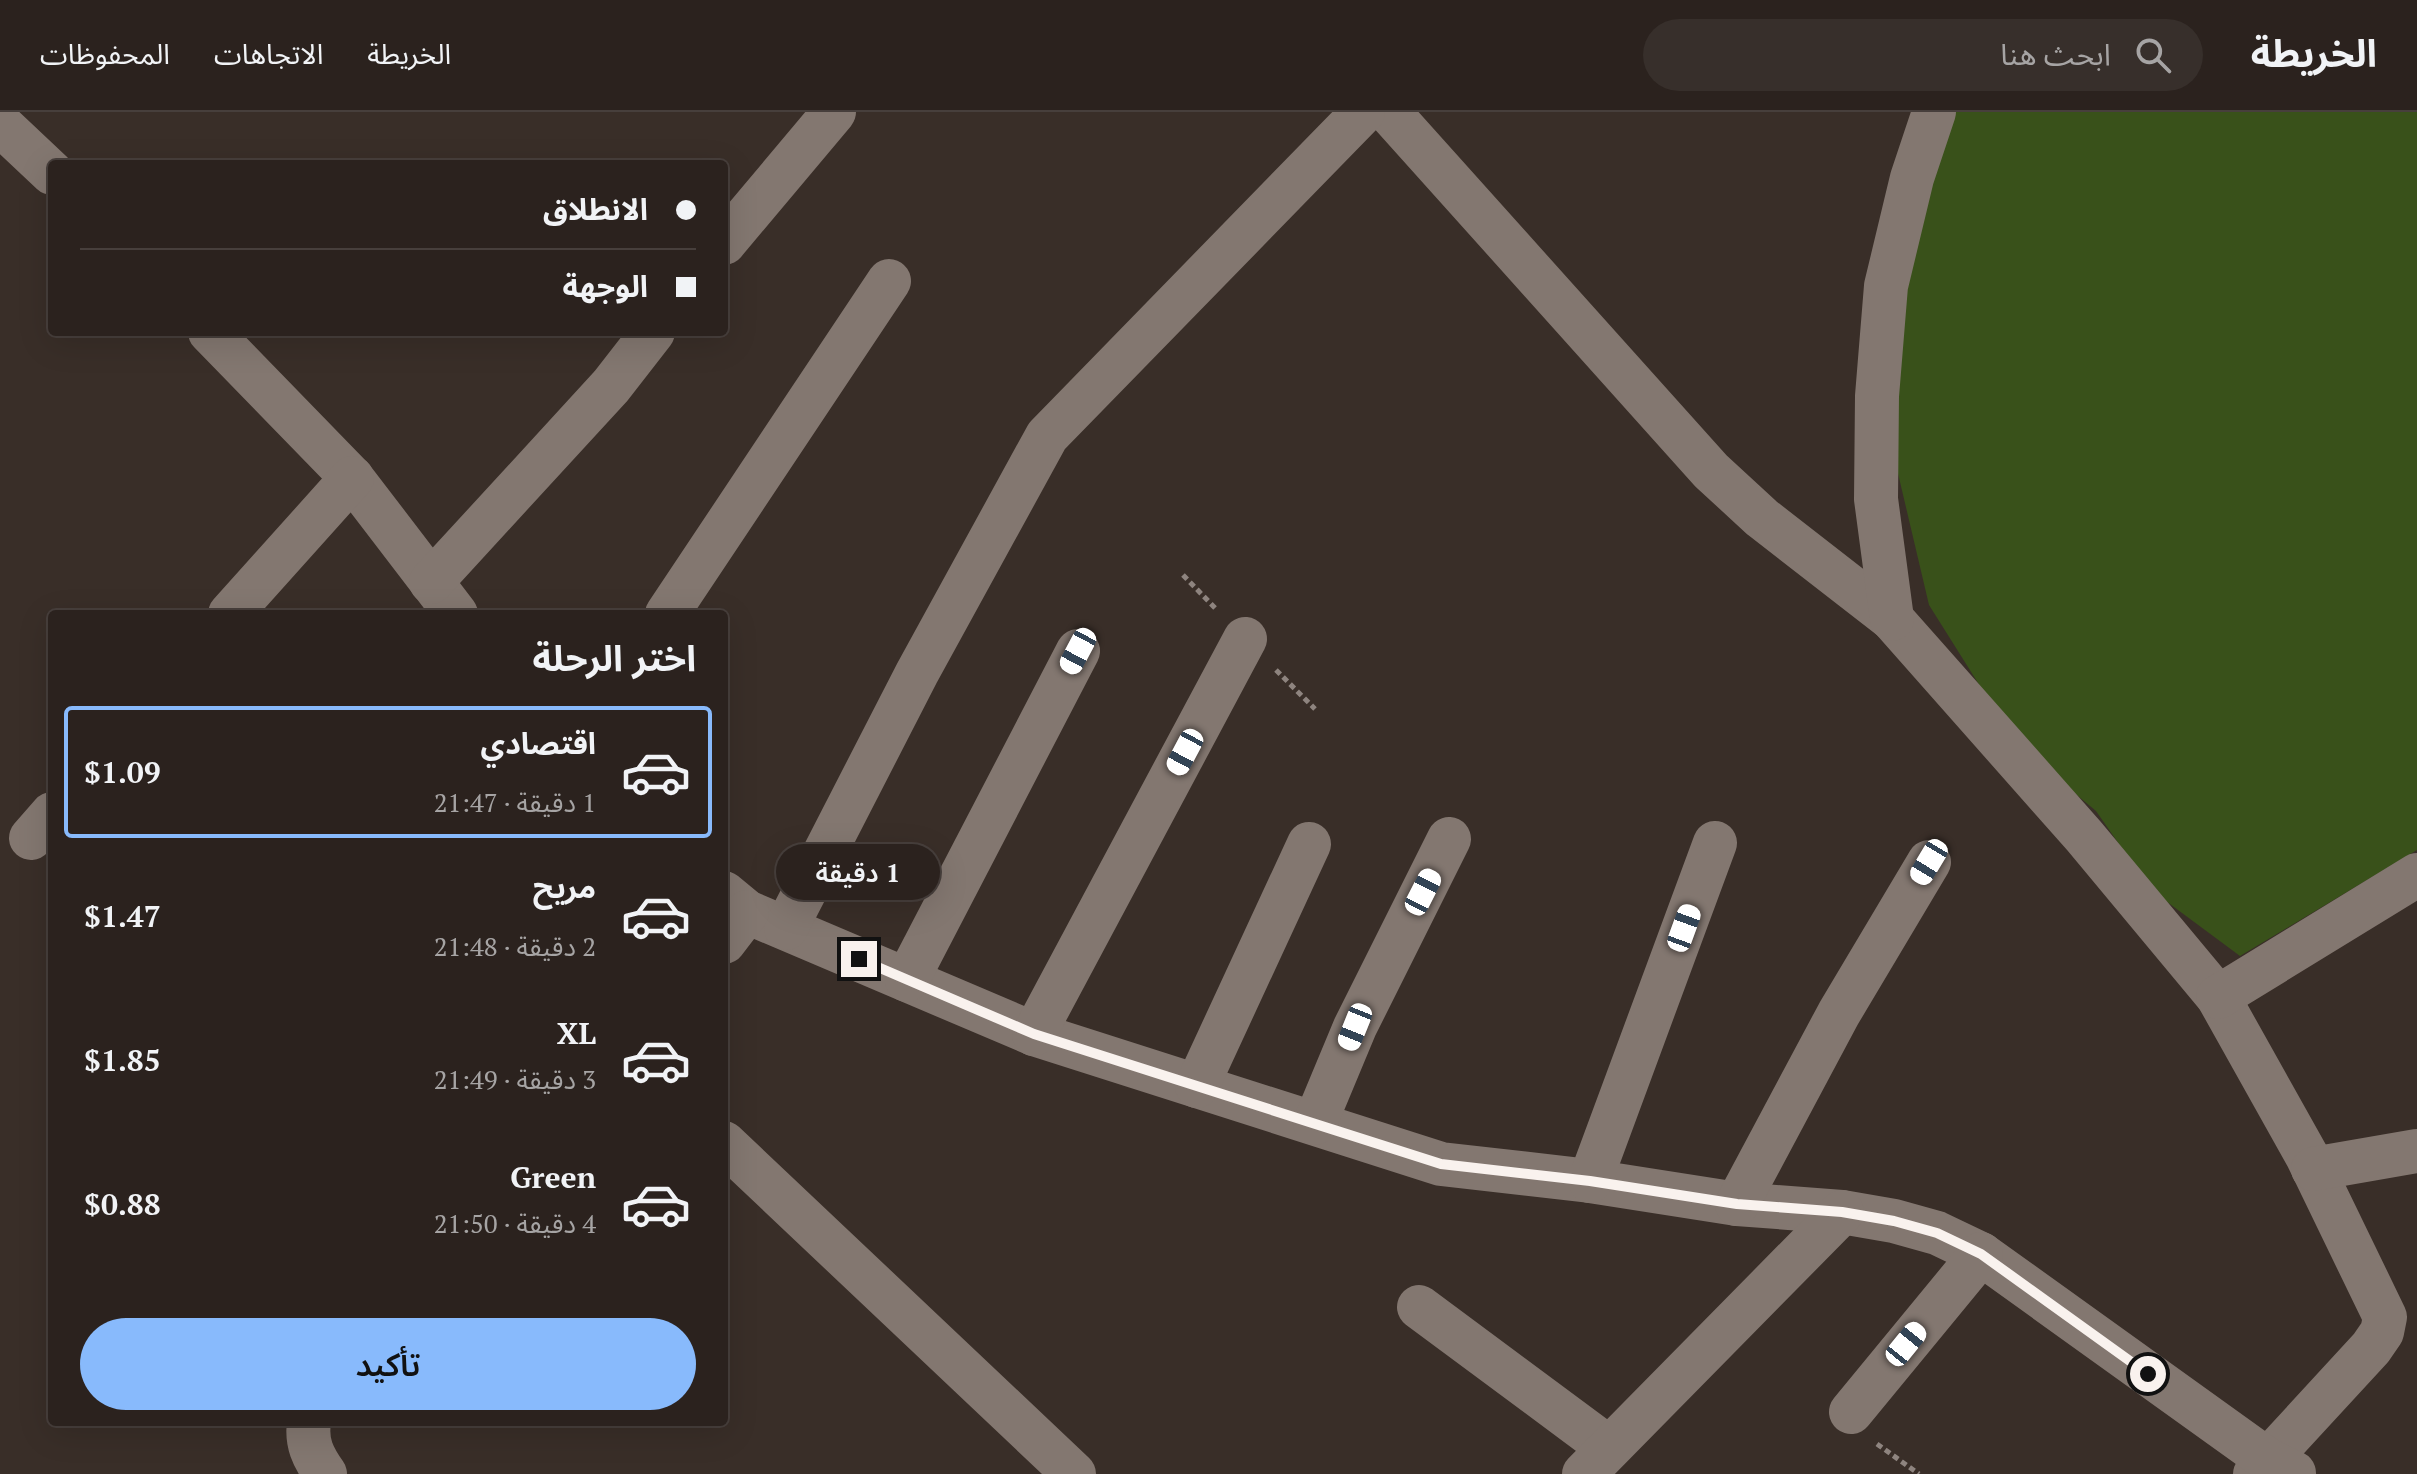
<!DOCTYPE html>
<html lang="ar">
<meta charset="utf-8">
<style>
body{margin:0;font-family:"PT Serif","Noto Sans Arabic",serif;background:#372f2b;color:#f1f3f6;direction:rtl;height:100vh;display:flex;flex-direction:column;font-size:30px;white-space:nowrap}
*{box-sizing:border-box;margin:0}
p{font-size:26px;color:#a6a4a4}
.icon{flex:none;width:44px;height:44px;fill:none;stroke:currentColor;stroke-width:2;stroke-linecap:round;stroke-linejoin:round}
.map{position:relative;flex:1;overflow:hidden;direction:ltr}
.side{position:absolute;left:48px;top:498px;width:680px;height:816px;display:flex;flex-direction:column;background:#2b221e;border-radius:8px;box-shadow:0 8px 32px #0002,0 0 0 2px #473f3c;direction:rtl}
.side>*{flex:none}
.banner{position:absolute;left:48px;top:48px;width:680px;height:176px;border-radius:8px;box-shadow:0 8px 32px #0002,0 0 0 2px #473f3c;direction:rtl;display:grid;align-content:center;height:176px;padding:0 32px;background:#2b221e}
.end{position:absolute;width:36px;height:36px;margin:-18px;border:10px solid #f9f2ee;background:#111;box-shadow:0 0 0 4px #111}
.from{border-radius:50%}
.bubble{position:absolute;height:56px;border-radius:28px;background:#2b221e;box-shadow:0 8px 32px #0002,0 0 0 2px #473f3c;font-size:26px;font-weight:600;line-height:56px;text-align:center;direction:rtl}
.car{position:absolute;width:24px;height:48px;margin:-24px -12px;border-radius:10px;box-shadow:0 0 6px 2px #0007;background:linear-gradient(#fff 24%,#345 0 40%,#fff 0 76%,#345 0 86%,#fff 0)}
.banner b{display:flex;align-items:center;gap:28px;height:76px;font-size:30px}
.banner b+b{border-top:2px solid #473f3c}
.banner i{width:20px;height:20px;background:#f1f3f6}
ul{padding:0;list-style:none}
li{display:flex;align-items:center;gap:24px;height:132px;margin:0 16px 12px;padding:0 16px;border:4px solid transparent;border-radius:8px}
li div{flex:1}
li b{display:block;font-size:30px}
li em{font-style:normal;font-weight:600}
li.selected{border-color:#88bafc}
li>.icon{width:72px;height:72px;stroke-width:1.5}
h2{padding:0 32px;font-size:36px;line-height:96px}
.cta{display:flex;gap:16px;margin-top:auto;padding:16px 32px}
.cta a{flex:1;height:92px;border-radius:48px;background:#88bafc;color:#111;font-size:32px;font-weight:600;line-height:92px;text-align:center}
header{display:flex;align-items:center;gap:48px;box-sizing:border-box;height:112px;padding:0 40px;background:#2b221e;border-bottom:2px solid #473f3c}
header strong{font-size:38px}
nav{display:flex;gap:44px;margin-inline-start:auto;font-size:28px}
.search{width:560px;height:72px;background:#372f2b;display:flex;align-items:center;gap:20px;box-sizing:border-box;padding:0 28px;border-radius:44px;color:#a6a4a4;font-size:30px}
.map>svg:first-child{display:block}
</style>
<header>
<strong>الخريطة</strong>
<div class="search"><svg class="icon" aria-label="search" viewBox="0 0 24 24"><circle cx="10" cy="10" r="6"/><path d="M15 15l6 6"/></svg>ابحث هنا</div>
<nav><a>الخريطة</a><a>الاتجاهات</a><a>المحفوظات</a></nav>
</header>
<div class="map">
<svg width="2417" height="1362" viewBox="0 0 2417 1362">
<rect width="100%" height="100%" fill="#392e28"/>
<path fill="#39511a" d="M 1938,0 L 2417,0 L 2417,738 L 2240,844 L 2151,778 L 2096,699 L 2017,633 L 1929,493 L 1888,319 L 1890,179 Z"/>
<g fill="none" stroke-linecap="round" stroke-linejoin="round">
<g stroke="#8e847f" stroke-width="5" stroke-dasharray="6 4" stroke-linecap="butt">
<path d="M 1183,463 L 1216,497"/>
<path d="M 1276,558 L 1315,597"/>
<path d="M 1877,1332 L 1919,1362"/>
</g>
<g stroke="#837770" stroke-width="44">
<path d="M 1389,0 L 1711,359 L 1762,406 L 1892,507 L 2084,724 L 2218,885 L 2307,1044 L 2385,1205 L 2382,1220 L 2371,1236 L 2255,1362"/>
<path d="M 0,12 L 52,61"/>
<path d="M 724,131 L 834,0"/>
<path d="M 210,220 L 352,366 L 456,502"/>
<path d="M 431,470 L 611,274 L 653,220"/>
<path d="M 230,502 L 352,366"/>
<path d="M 667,502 L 889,169"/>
<path d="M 1892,507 L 1876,387 L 1877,284 L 1886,174 L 1912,66 L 1934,0"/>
<path d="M 31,726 L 52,702"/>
<path d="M 724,781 L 747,800 L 1034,922 L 1441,1052 L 1590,1069 L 1737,1092 L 1842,1100 L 1894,1109 L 1937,1121 L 1981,1142 L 2268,1348 L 2294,1361"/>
<path d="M 786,816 L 917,561 L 1047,324 L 1363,0"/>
<path d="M 724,830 L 747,800"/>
<path d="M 907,868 L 1078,539"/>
<path d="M 2218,885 L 2417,763"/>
<path d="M 1034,922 L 1245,527"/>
<path d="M 1197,974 L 1309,732"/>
<path d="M 1315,1011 L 1355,915 L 1449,727"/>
<path d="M 724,1031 L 1074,1362"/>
<path d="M 2313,1057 L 2417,1039"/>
<path d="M 1590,1069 L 1715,731"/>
<path d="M 1737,1092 L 1839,901 L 1929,750"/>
<path d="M 1419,1195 L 1609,1336"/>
<path d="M 1851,1300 L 1981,1142"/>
<path d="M 309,1310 C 306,1331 313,1345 325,1362"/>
<path d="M 1584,1362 L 1842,1100"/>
</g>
</g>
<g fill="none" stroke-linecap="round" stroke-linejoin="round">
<path stroke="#f9f2ee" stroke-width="10" d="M 859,847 L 1034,922 L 1441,1052 L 1590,1069 L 1737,1092 L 1842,1100 L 1894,1109 L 1937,1121 L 1981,1142 L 2148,1262"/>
</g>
</svg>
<i class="end from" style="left:2148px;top:1262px"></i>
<i class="end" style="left:859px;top:847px"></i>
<div class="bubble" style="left:776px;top:732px;width:164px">1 دقيقة</div>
<i class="car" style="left:1078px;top:539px;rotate:208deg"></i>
<i class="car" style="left:1185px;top:640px;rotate:208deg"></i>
<i class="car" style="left:1929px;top:750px;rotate:211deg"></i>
<i class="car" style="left:1423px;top:780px;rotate:27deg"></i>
<i class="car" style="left:1684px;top:816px;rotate:20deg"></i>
<i class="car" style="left:1355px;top:915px;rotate:202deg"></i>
<i class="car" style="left:1906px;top:1232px;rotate:39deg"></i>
<div class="banner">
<b><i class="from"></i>الانطلاق</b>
<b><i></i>الوجهة</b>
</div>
<section class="side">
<h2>اختر الرحلة</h2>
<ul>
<li class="selected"><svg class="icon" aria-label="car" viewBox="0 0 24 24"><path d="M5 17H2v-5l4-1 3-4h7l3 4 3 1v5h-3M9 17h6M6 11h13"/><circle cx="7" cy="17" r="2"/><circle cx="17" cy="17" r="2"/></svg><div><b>اقتصادي</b><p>1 دقيقة · 21:47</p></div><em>$1.09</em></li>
<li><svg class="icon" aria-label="car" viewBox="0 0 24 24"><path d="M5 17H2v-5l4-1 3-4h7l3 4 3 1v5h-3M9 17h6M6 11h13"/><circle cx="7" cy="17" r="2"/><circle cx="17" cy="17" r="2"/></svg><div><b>مريح</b><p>2 دقيقة · 21:48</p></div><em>$1.47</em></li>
<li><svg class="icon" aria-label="car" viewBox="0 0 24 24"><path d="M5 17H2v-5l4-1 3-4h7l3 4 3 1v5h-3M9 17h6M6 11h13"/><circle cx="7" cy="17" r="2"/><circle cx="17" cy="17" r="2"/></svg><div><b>XL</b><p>3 دقيقة · 21:49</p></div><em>$1.85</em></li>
<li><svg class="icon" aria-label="car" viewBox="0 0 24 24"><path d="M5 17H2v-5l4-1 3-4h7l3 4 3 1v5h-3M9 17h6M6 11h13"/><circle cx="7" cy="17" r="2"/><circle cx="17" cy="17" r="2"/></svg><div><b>Green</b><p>4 دقيقة · 21:50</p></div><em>$0.88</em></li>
</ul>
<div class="cta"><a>تأكيد</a></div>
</section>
</div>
